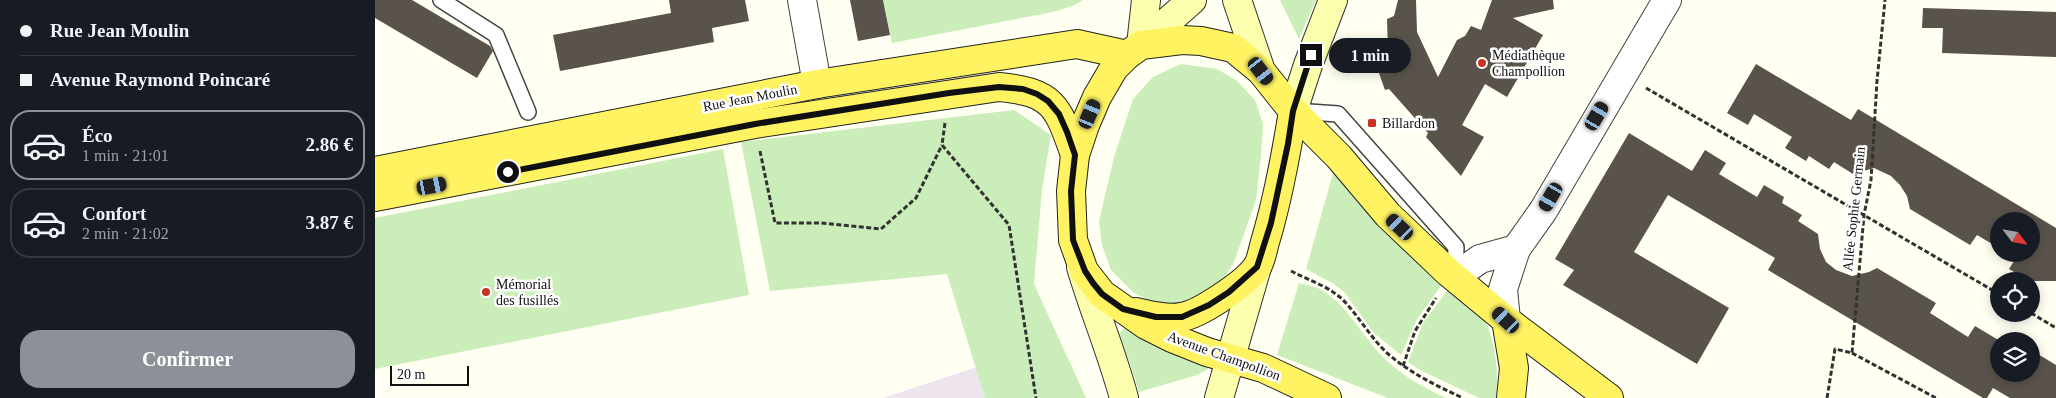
<!DOCTYPE html>
<html lang="fr">
<meta charset="utf-8">
<style>
body{margin:0;font-family:Georgia,serif;background:#20242c;color:#f1f3f6;height:100vh;display:flex;flex-direction:column;font-size:19px;white-space:nowrap}
*{box-sizing:border-box;margin:0}
p{font-size:16px;color:#9ea1a6}
.icon{flex:none;width:28px;height:28px;fill:none;stroke:currentColor;stroke-width:2;stroke-linecap:round;stroke-linejoin:round}
.map{position:relative;flex:1;overflow:hidden}
.side{display:flex;flex-direction:column;background:#171b24;width:375px}
.side>*{flex:none}
.hud{display:grid;align-content:center;height:110px;padding:0 20px;background:#171b24}
.needle{width:32px;rotate:121deg}
.fabs{position:absolute;left:1615px;top:212px;display:grid;gap:10px}
.fabs a{display:grid;place-items:center;width:50px;height:50px;border-radius:50%;background:#171b24;box-shadow:0 2px 12px #0003;font-size:25px}
.scale{position:absolute;left:15px;bottom:12px;width:79px;box-sizing:border-box;padding-left:5px;border:2px solid #101010;border-top:0;font-size:14px;line-height:18px;white-space:nowrap;color:#101010;-webkit-text-stroke:4px #fff;paint-order:stroke}
.end{position:absolute;width:22px;height:22px;margin:-11px;border:6px solid #101010;background:#fff;box-shadow:0 0 0 2px #fff}
.from{border-radius:50%}
.bubble{position:absolute;height:35px;border-radius:18px;background:#171b24;box-shadow:0 2px 12px #0003;font-size:16px;font-weight:800;line-height:35px;text-align:center}
.car{position:absolute;width:15px;height:30px;margin:-15px -8px;border-radius:6px;box-shadow:0 0 4px 1px #0007;background:linear-gradient(#222 24%,#8ab4d8 0 40%,#222 0 76%,#8ab4d8 0 86%,#222 0)}
.hud b{display:flex;align-items:center;gap:18px;height:48px;font-size:19px}
.hud b+b{border-top:1px solid #363941}
.hud i{width:12px;height:12px;background:#f1f3f6}
ul{padding:0;list-style:none}
li{display:flex;align-items:center;gap:15px;height:70px;margin:0 10px 8px;padding:0 10px;border:2px solid #363941;border-radius:20px}
li div{flex:1}
li b{display:block;font-size:19px}
li em{font-style:normal;font-weight:800}
li.selected{border-color:#8c9099}
li>.icon{width:45px;height:45px;stroke-width:1.5}
.cta{display:flex;gap:10px;margin-top:auto;padding:10px 20px}
.cta a{flex:1;height:58px;border-radius:20px;background:#8c9099;color:#fff;font-size:20px;font-weight:800;line-height:58px;text-align:center}
main{display:flex;flex:1;min-height:0}
.map>svg:first-child{display:block}
</style>
<main>
<section class="side">
<div class="hud">
<b><i class="from"></i>Rue Jean Moulin</b>
<b><i></i>Avenue Raymond Poincaré</b>
</div>
<ul>
<li class="selected"><svg class="icon" aria-label="car" viewBox="0 0 24 24"><path d="M5 17H2v-5l4-1 3-4h7l3 4 3 1v5h-3M9 17h6M6 11h13"/><circle cx="7" cy="17" r="2"/><circle cx="17" cy="17" r="2"/></svg><div><b>Éco</b><p>1 min · 21:01</p></div><em>2.86 €</em></li>
<li><svg class="icon" aria-label="car" viewBox="0 0 24 24"><path d="M5 17H2v-5l4-1 3-4h7l3 4 3 1v5h-3M9 17h6M6 11h13"/><circle cx="7" cy="17" r="2"/><circle cx="17" cy="17" r="2"/></svg><div><b>Confort</b><p>2 min · 21:02</p></div><em>3.87 €</em></li>
</ul>
<div class="cta"><a>Confirmer</a></div>
</section>
<div class="map">
<svg width="1681" height="398" viewBox="0 0 1681 398">
<rect width="100%" height="100%" fill="#fffff2"/>
<path fill="#eee4ee" d="M 623,360 L 628,398 L 508,398 Z"/>
<g fill="#cbedb9">
<path d="M 508,0 L 708,0 L 700,5 L 678,12 L 517,43 Z"/>
<path d="M 905,0 L 941,0 L 924,39 Z"/>
<path d="M 806,64 L 842,69 L 861,80 L 880,100 L 888,124 L 886,156 L 881,200 L 859,262 L 847,282 L 814,304 L 781,304 L 758,292 L 736,270 L 727,245 L 724,221 L 739,157 L 758,99 L 778,77 Z"/>
<path d="M 639,110 L 676,135 L 667,190 L 659,284 L 711,398 L 610,398 L 572,274 L 395,291 L 366,142 Z"/>
<path d="M 348,149 L 374,295 L 0,369 L 0,218 Z"/>
<path d="M 959,170 L 1068,283 L 1042,319 L 1026,355 L 999,333 L 970,293 L 959,284 L 931,269 Z"/>
<path d="M 924,283 C 930,285 938,286 943,288 C 968,300 986,333 1004,353 C 1024,374 1045,386 1071,398 L 1013,398 L 902,355 Z"/>
<path d="M 1074,288 C 1084,297 1097,305 1106,316 C 1121,333 1124,376 1121,398 L 1104,398 L 1047,371 L 1033,362 L 1048,323 Z"/>
<path d="M 750,327 L 777,341 L 833,363 L 833,369 L 822,375 L 764,392 L 754,360 L 742,336 Z"/>
</g>
<g fill="#59534b">
<path d="M 0,0 L 37,0 L 115,46 L 118,51 L 102,78 L 0,18 Z"/>
<path d="M 294,0 L 370,0 L 374,21 L 337,28 L 339,42 L 185,71 L 178,35 L 296,13 Z"/>
<path d="M 475,0 L 508,0 L 515,35 L 483,41 Z"/>
<path d="M 1023,0 L 1041,0 L 1042,32 L 1063,77 L 1082,40 L 1090,36 L 1096,26 L 1106,30 L 1117,0 L 1178,0 L 1179,9 L 1138,18 L 1168,35 L 1132,97 L 1110,84 L 1087,125 L 1109,137 L 1086,176 L 1051,137 L 1053,133 L 1014,89 L 1010,90 L 1000,62 L 1013,50 L 1012,19 L 1019,16 Z"/>
<path d="M 1548,8 L 1681,12 L 1681,57 L 1567,53 L 1568,28 L 1547,28 Z"/>
<path d="M 1381,64 L 1476,120 L 1483,109 L 1681,228 L 1681,281 L 1654,281 L 1634,269 L 1641,258 L 1633,254 L 1656,254 L 1656,221 L 1624,221 L 1624,248 L 1602,235 L 1595,245 L 1535,209 L 1532,196 L 1525,185 L 1516,176 L 1499,168 L 1478,174 L 1459,162 L 1454,169 L 1434,156 L 1431,161 L 1410,148 L 1417,137 L 1379,114 L 1373,125 L 1352,113 Z"/>
<path d="M 1254,133 L 1317,171 L 1330,150 L 1351,163 L 1344,174 L 1382,197 L 1389,185 L 1409,197 L 1407,203 L 1427,215 L 1423,221 L 1443,234 L 1445,249 L 1451,262 L 1461,270 L 1477,276 L 1494,272 L 1502,268 L 1561,303 L 1555,313 L 1593,337 L 1600,326 L 1625,341 L 1624,374 L 1656,374 L 1656,350 L 1681,365 L 1681,398 L 1635,398 L 1618,388 L 1612,398 L 1608,398 L 1393,270 L 1400,258 L 1293,195 L 1259,252 L 1354,308 L 1322,364 L 1188,285 L 1199,270 L 1180,259 Z"/>
</g>
<g fill="none" stroke-linecap="round" stroke-linejoin="round">
<defs>
<g id="lane">
<path d="M 66,0 L 121,35 L 153,112"/>
<path d="M 920,111 L 963,114 L 1081,247 L 1080,277"/>
</g>
<g id="street">
<path d="M 427,0 L 442,84"/>
<path d="M 1080,277 L 1105,259 L 1141,249"/>
<path d="M 1131,320 L 1128,289 L 1141,249 L 1168,211 L 1292,0"/>
</g>
<g id="secondary">
<path d="M 862,0 L 886,71"/>
<path d="M 766,45 L 817,0"/>
<path d="M 766,45 L 771,0"/>
<path d="M 918,111 L 933,65 L 958,0"/>
<path d="M 706,267 C 719,311 737,353 749,398"/>
<path d="M 844,398 L 882,267"/>
</g>
<g id="primary">
<path d="M 0,171 L 442,84 L 702,44 L 752,55"/>
<path d="M 0,197 L 380,124 L 624,87 C 679,92 683,107 700,155"/>
<path d="M 761,312 C 775,315 791,320 806,317 C 824,315 871,283 882,267 C 886,261 888,249 890,242 C 903,199 911,155 918,111"/>
<path d="M 1131,320 L 1139,368 L 1136,398"/>
<path d="M 952,398 L 888,368 L 832,352 L 797,338 L 771,325 L 727,294 L 709,271 L 698,240 L 696,191 L 700,155 L 710,125 L 722,97 L 739,68 L 752,55 L 766,45 L 807,40 L 826,41 L 858,48 L 886,71 L 918,111 L 964,157 L 1013,215 L 1074,273 L 1131,320 L 1234,398"/>
</g>
</defs>
<use href="#lane" stroke="#434343" stroke-width="18"/>
<use href="#street" stroke="#434343" stroke-width="30"/>
<use href="#secondary" stroke="#323232" stroke-width="30"/>
<use href="#primary" stroke="#212121" stroke-width="30"/>
<g stroke="#323232" stroke-width="3" stroke-dasharray="5 2.5" stroke-linecap="butt">
<path d="M 1271,88 L 1624,294"/>
<path d="M 570,123 L 567,145 L 634,225 L 661,398"/>
<path d="M 385,151 L 400,223 L 446,223 L 506,229 L 541,198 L 567,145"/>
<path d="M 916,271 C 933,280 953,286 967,299 C 984,316 995,337 1012,353 C 1035,373 1060,385 1088,398"/>
<path d="M 1656,313 L 1681,328"/>
<path d="M 1477,353 L 1561,398"/>
<path d="M 1028,366 L 1040,331 L 1061,298"/>
<path d="M 1452,398 L 1460,349 L 1477,353 L 1489,215 L 1496,180 L 1502,81 L 1510,0"/>
</g>
<use href="#lane" stroke="#fff" stroke-width="15"/>
<use href="#street" stroke="#fff" stroke-width="28"/>
<use href="#secondary" stroke="#fbffad" stroke-width="28"/>
<use href="#primary" stroke="#fff362" stroke-width="28"/>
</g>
<g fill="none" stroke-linecap="round" stroke-linejoin="round">
<path stroke="#101010" stroke-width="6" d="M 133,172 L 380,124 L 574,93 L 624,87 L 648,89 L 662,94 L 673,101 L 684,114 L 692,132 L 700,155 L 696,191 L 698,240 L 710,271 L 718,283 L 727,294 L 748,309 L 781,317 L 807,317 L 834,305 L 854,292 L 882,267 L 896,223 L 913,144 L 918,111 L 936,55"/>
</g>
<g fill="#c9321f" stroke="#fff" stroke-width="2">
<circle cx="1107" cy="63" r="5"/>
<rect x="992" y="118" width="10" height="10" rx="2.5"/>
<circle cx="111" cy="292" r="5"/>
</g>
<g text-anchor="middle" dominant-baseline="central" stroke-width="5" stroke-linejoin="round" paint-order="stroke">
<g font-size="14" fill="#101010" stroke="#fff" text-anchor="start">
<text x="1117" y="55">Médiathèque<tspan x="1117" dy="16">Champollion</tspan></text>
<text x="1007" y="123">Billardon</text>
<text x="121" y="284">Mémorial<tspan x="121" dy="16">des fusillés</tspan></text>
</g>
<g font-size="14" fill="#101010" stroke="#fff">
<text transform="translate(375 98) rotate(-11)">Rue Jean Moulin</text>
<text transform="translate(1479 209) rotate(-84)">Allée Sophie Germain</text>
<text transform="translate(849 356) rotate(20)">Avenue Champollion</text>
</g>
</g>
</svg>
<div class="fabs">
<a><svg class="needle" viewBox="-14 -14 28 28"><path d="M0-13l5 13h-10z" fill="#e53935"/><path d="M0 13l5-13h-10z" fill="#9ea1a6"/></svg></a>
<a><svg class="icon" aria-label="locate" viewBox="0 0 24 24"><circle cx="12" cy="12" r="6"/><path d="M12 2v4M12 18v4M2 12h4M18 12h4"/></svg></a>
<a><svg class="icon" aria-label="layers" viewBox="0 0 24 24"><path d="M12 4l9 5-9 5-9-5zM3 14l9 5 9-5"/></svg></a>
</div>
<div class="scale">20 m</div>
<i class="end from" style="left:133px;top:172px"></i>
<i class="end" style="left:936px;top:55px"></i>
<div class="bubble" style="left:954px;top:38px;width:82px">1 min</div>
<i class="car" style="left:886px;top:71px;rotate:142deg"></i>
<i class="car" style="left:715px;top:114px;rotate:23deg"></i>
<i class="car" style="left:1222px;top:116px;rotate:30deg"></i>
<i class="car" style="left:57px;top:186px;rotate:79deg"></i>
<i class="car" style="left:1176px;top:197px;rotate:210deg"></i>
<i class="car" style="left:1025px;top:227px;rotate:313deg"></i>
<i class="car" style="left:1131px;top:320px;rotate:313deg"></i>
</div>
</main>
